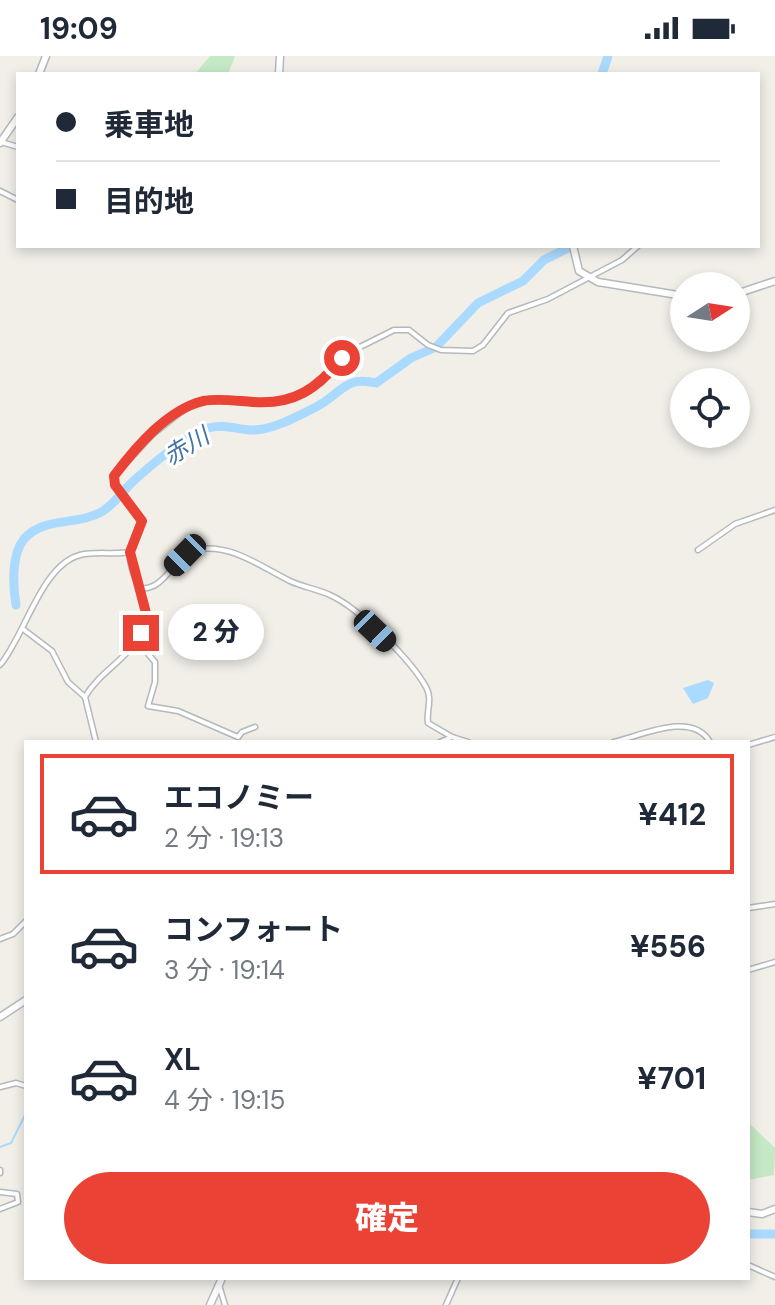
<!DOCTYPE html>
<html lang="ja">
<meta charset="utf-8">
<style>
body{margin:0;font-family:"DM Sans","Noto Sans JP",sans-serif;background:#f6f6f7;color:#1f2937;height:100vh;display:flex;flex-direction:column;font-size:30px;white-space:nowrap}
*{box-sizing:border-box;margin:0}
p{font-size:26px;color:#747a83}
.icon{flex:none;width:44px;height:44px;fill:none;stroke:currentColor;stroke-width:2;stroke-linecap:round;stroke-linejoin:round}
.map{position:relative;flex:1;overflow:hidden}
.details{position:absolute;left:24px;top:684px;width:726px;height:540px;display:flex;flex-direction:column;background:#fff;border-radius:0px;box-shadow:0 4px 12px #0003}
.details>*{flex:none}
.banner{position:absolute;left:16px;top:16px;width:744px;height:176px;border-radius:0px;box-shadow:0 4px 12px #0003;display:grid;align-content:center;height:176px;padding:0 40px;background:#fff}
.needle{width:52px;rotate:78deg}
.buttons{position:absolute;left:670px;top:216px;display:grid;gap:16px}
.buttons a{display:grid;place-items:center;width:80px;height:80px;border-radius:50%;background:#fff;box-shadow:0 4px 12px #0003;font-size:40px}
.end{position:absolute;width:36px;height:36px;margin:-18px;border:10px solid #ea4335;background:#fff;box-shadow:0 0 0 4px #fff}
.from{border-radius:50%}
.bubble{position:absolute;height:56px;border-radius:28px;background:#fff;box-shadow:0 4px 12px #0003;font-size:26px;font-weight:800;line-height:56px;text-align:center}
.car{position:absolute;width:24px;height:48px;margin:-24px -12px;border-radius:10px;box-shadow:0 0 6px 2px #0007;background:linear-gradient(#222 24%,#8ab4d8 0 40%,#222 0 76%,#8ab4d8 0 86%,#222 0)}
.banner b{display:flex;align-items:center;gap:28px;height:76px;font-size:30px}
.banner b+b{border-top:2px solid #e0e1e3}
.banner i{width:20px;height:20px;background:#1f2937}
ul{padding:14px 0 0;list-style:none}
li{display:flex;align-items:center;gap:24px;height:120px;margin:0 16px 12px;padding:0 24px;border:4px solid transparent;border-radius:0px}
li div{flex:1}
li b{display:block;font-size:30px}
li em{font-style:normal;font-weight:800}
li.active{border-color:#ea4335}
li>.icon{width:72px;height:72px;stroke-width:1.5}
.button{display:flex;gap:16px;margin-top:auto;padding:16px 40px}
.button a{flex:1;height:92px;border-radius:48px;background:#ea4335;color:#fff;font-size:32px;font-weight:800;line-height:92px;text-align:center}
.status{display:flex;justify-content:space-between;align-items:center;height:56px;padding:0 40px;background:#fff;direction:ltr}
.status svg{height:22px;fill:currentColor}
.map>svg:first-child{display:block}
</style>
<div class="status"><b>19:09</b><svg viewBox="0 0 49 12"><path d="M0 12V9h3v3zM5 12V6h3v6zM10 12V3h3v9zM15 12V0h3v12zM26 1h20v11H26zM47 4h2v5h-2z"/></svg></div>
<div class="map">
<svg width="775" height="1249" viewBox="0 0 775 1249">
<rect width="100%" height="100%" fill="#f1efe8"/>
<g fill="#c5e8c5">
<path d="M 210,0 L 235,0 L 228,18 L 195,18 Z"/>
<path d="M 748,1066 L 775,1092 L 774,1119 L 748,1124 Z"/>
</g>
<path fill="#aadaff" d="M 708,624 L 714,627 L 708,642 L 693,648 L 683,632 Z"/>
<g fill="none" stroke-linecap="round" stroke-linejoin="round">
<path stroke="#aadaff" stroke-width="2" d="M 0,1091 L 11,1087 L 26,1057"/>
<g stroke="#aadaff" stroke-width="9">
<path d="M 602,18 L 608,0"/>
<path d="M 16,549 C 13,530 11,499 24,483 C 44,460 78,470 103,455 C 117,446 125,431 138,421 C 158,403 183,383 208,372 C 224,368 235,373 251,374 C 271,375 298,360 316,351 C 341,338 345,319 376,327 L 411,302 L 436,291 L 478,247 L 523,225 L 544,204 L 572,190"/>
<path d="M 748,1178 L 775,1178"/>
</g>
<defs>
<g id="minor">
<path d="M 1,86 L 18,91"/>
<path d="M 0,135 L 18,144"/>
<path d="M 698,494 L 735,468 L 775,454"/>
<path d="M 141,532 C 166,535 175,496 200,493 C 234,489 261,511 290,525 C 303,531 317,533 330,539 C 359,552 411,604 426,631 C 433,643 426,655 428,667 L 452,681"/>
<path d="M 23,573 L 52,595 L 68,626 L 85,641 L 96,686"/>
<path d="M 137,585 L 155,606 L 155,626 L 148,650 L 178,655 L 238,681"/>
<path d="M 0,609 C 24,582 41,509 80,499 C 96,495 114,499 130,496"/>
<path d="M 85,641 C 98,618 121,607 136,586 C 162,550 128,527 130,497 C 131,486 141,474 141,462 L 115,429 L 114,420 L 152,379 L 187,351 L 211,344 L 270,347 L 288,343 L 322,326 L 348,297 L 394,274 L 409,274 L 428,289 L 441,294 L 473,295 L 483,289 L 508,257 L 548,243 L 622,204 L 638,190"/>
<path d="M 238,681 L 242,676 L 255,671"/>
<path d="M 440,686 L 452,681 L 468,686"/>
<path d="M 614,686 C 643,679 692,655 710,686"/>
<path d="M 748,689 L 775,681"/>
<path d="M 748,852 L 775,848"/>
<path d="M 0,883 L 13,878 L 26,865"/>
<path d="M 748,914 L 775,906"/>
<path d="M 0,1031 L 16,1027 L 26,1030"/>
<path d="M 0,1114 L 0,1117"/>
<path d="M 0,1136 L 17,1138 L 18,1146 L 0,1153"/>
<path d="M 748,1209 L 775,1221"/>
<path d="M 219,1229 L 225,1249"/>
<path d="M 446,1249 L 458,1222"/>
</g>
<g id="tertiary">
<path d="M 39,18 L 46,0"/>
<path d="M 279,18 L 280,0"/>
<path d="M 0,87 L 18,61"/>
<path d="M 573,190 L 579,215 L 598,226 L 684,240"/>
<path d="M 736,238 L 775,225"/>
</g>
<g id="secondary">
<path d="M 0,961 L 26,944"/>
<path d="M 748,1156 L 762,1158 L 775,1153"/>
<path d="M 210,1249 L 222,1222"/>
</g>
</defs>
<use href="#minor" stroke="#b5b8bc" stroke-width="7"/>
<use href="#tertiary" stroke="#b5b8bc" stroke-width="9"/>
<use href="#secondary" stroke="#b6babf" stroke-width="9"/>
<use href="#minor" stroke="#fff" stroke-width="4"/>
<use href="#tertiary" stroke="#fff" stroke-width="6"/>
<use href="#secondary" stroke="#fff" stroke-width="6"/>
</g>
<g fill="none" stroke-linecap="round" stroke-linejoin="round">
<path stroke="#ea4335" stroke-width="10" d="M 141,577 L 146,557 L 130,496 L 142,465 L 115,429 L 114,420 C 136,391 167,354 203,345 C 219,342 237,345 253,346 C 294,349 317,333 342,302"/>
</g>
<g text-anchor="middle" dominant-baseline="central" stroke-width="6" stroke-linejoin="round" paint-order="stroke">
<g font-size="24" font-style="italic" fill="#4174aa" stroke="#fff">
<text transform="translate(186 390) rotate(-31)">赤川</text>
</g>
</g>
</svg>
<div class="buttons">
<a><svg class="needle" viewBox="-14 -14 28 28"><path d="M0-13l5 13h-10z" fill="#e53935"/><path d="M0 13l5-13h-10z" fill="#747a83"/></svg></a>
<a><svg class="icon" aria-label="locate" viewBox="0 0 24 24"><circle cx="12" cy="12" r="6"/><path d="M12 2v4M12 18v4M2 12h4M18 12h4"/></svg></a>
</div>
<i class="end from" style="left:342px;top:302px"></i>
<i class="end" style="left:141px;top:577px"></i>
<div class="bubble" style="left:168px;top:548px;width:96px">2 分</div>
<i class="car" style="left:185px;top:499px;rotate:225deg"></i>
<i class="car" style="left:375px;top:575px;rotate:134deg"></i>
<div class="banner">
<b><i class="from"></i>乗車地</b>
<b><i></i>目的地</b>
</div>
<section class="details">
<ul>
<li class="active"><svg class="icon" aria-label="car" viewBox="0 0 24 24"><path d="M5 17H2v-5l4-1 3-4h7l3 4 3 1v5h-3M9 17h6M6 11h13"/><circle cx="7" cy="17" r="2"/><circle cx="17" cy="17" r="2"/></svg><div><b>エコノミー</b><p>2 分 · 19:13</p></div><em>¥412</em></li>
<li><svg class="icon" aria-label="car" viewBox="0 0 24 24"><path d="M5 17H2v-5l4-1 3-4h7l3 4 3 1v5h-3M9 17h6M6 11h13"/><circle cx="7" cy="17" r="2"/><circle cx="17" cy="17" r="2"/></svg><div><b>コンフォート</b><p>3 分 · 19:14</p></div><em>¥556</em></li>
<li><svg class="icon" aria-label="car" viewBox="0 0 24 24"><path d="M5 17H2v-5l4-1 3-4h7l3 4 3 1v5h-3M9 17h6M6 11h13"/><circle cx="7" cy="17" r="2"/><circle cx="17" cy="17" r="2"/></svg><div><b>XL</b><p>4 分 · 19:15</p></div><em>¥701</em></li>
</ul>
<div class="button"><a>確定</a></div>
</section>
</div>
